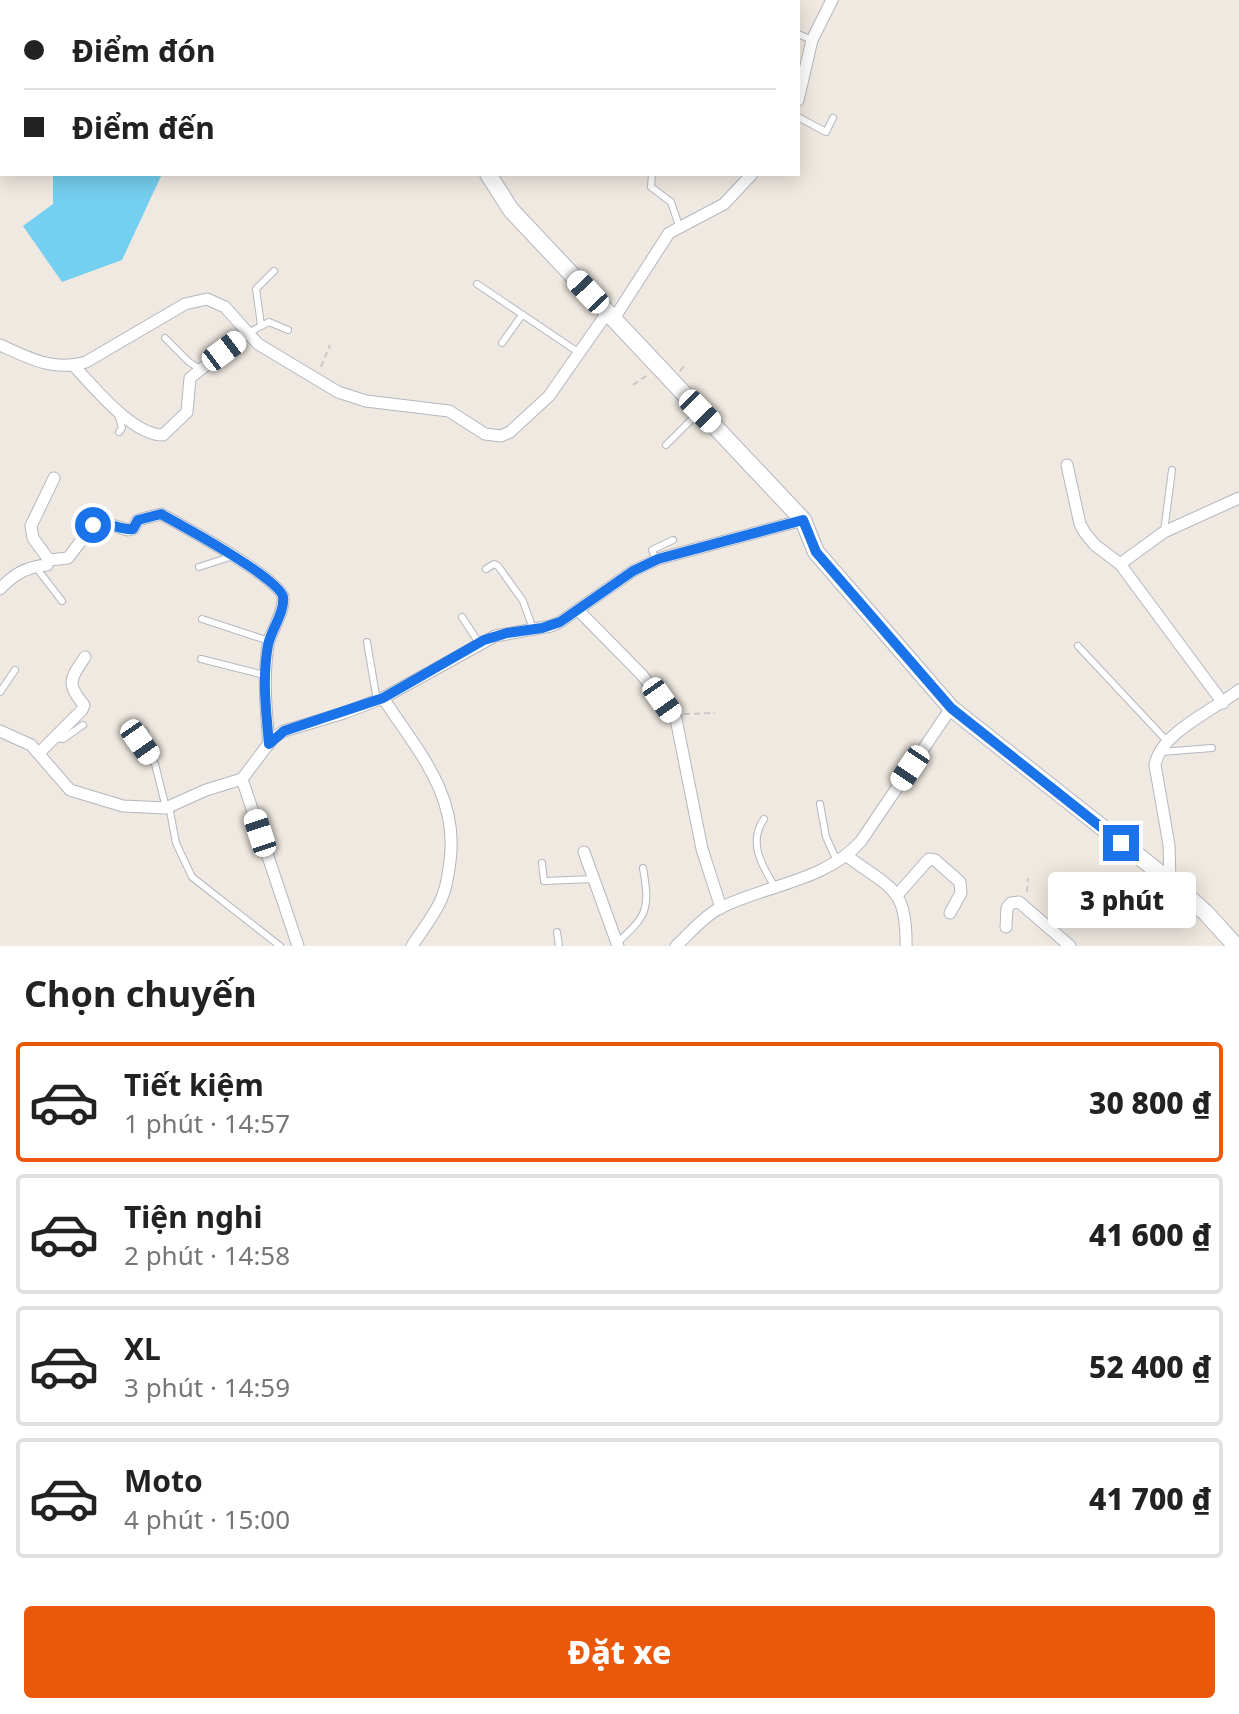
<!DOCTYPE html>
<html lang="vi">
<meta charset="utf-8">
<style>
body{margin:0;font-family:"Noto Sans",sans-serif;background:#f2f2f2;color:#222;height:100vh;display:flex;flex-direction:column;font-size:30px;white-space:nowrap}
*{box-sizing:border-box;margin:0}
p{font-size:26px;color:#767676}
.icon{flex:none;width:44px;height:44px;fill:none;stroke:currentColor;stroke-width:2;stroke-linecap:round;stroke-linejoin:round}
.map{position:relative;height:946px;overflow:hidden}
.drawer{display:flex;flex-direction:column;background:#fff;flex:1}
.drawer>*{flex:none}
.banner{position:absolute;left:0px;top:0px;width:800px;height:176px;box-shadow:0 4px 20px #0003;display:grid;align-content:center;height:176px;padding:0 24px;background:#fff}
.end{position:absolute;width:36px;height:36px;margin:-18px;border:10px solid #1a73e8;background:#fff;box-shadow:0 0 0 4px #fff}
.from{border-radius:50%}
.bubble{position:absolute;height:56px;border-radius:8px;background:#fff;box-shadow:0 4px 20px #0003;font-size:26px;font-weight:800;line-height:56px;text-align:center}
.car{position:absolute;width:24px;height:48px;margin:-24px -12px;border-radius:10px;box-shadow:0 0 6px 2px #0007;background:linear-gradient(#fff 24%,#345 0 40%,#fff 0 76%,#345 0 86%,#fff 0)}
.banner b{display:flex;align-items:center;gap:28px;height:76px;font-size:30px}
.banner b+b{border-top:2px solid #e0e0e0}
.banner i{width:20px;height:20px;background:#222}
ul{padding:0;list-style:none}
li{display:flex;align-items:center;gap:24px;height:120px;margin:0 16px 12px;padding:0 8px;border:4px solid #e0e0e0;border-radius:8px}
li div{flex:1}
li b{display:block;font-size:30px}
li em{font-style:normal;font-weight:800}
li.active{border-color:#ea580c}
li>.icon{width:72px;height:72px;stroke-width:1.5}
h2{padding:0 24px;font-size:36px;line-height:96px}
.action{display:flex;gap:16px;margin-top:auto;padding:16px 24px}
.action a{flex:1;height:92px;border-radius:8px;background:#ea580c;color:#fff;font-size:32px;font-weight:800;line-height:92px;text-align:center}
.map>svg:first-child{display:block}
</style>
<div class="map">
<svg width="1239" height="946" viewBox="0 0 1239 946">
<rect width="100%" height="100%" fill="#efe9e1"/>
<g fill="#75cff0">
<path d="M 0,0 L 65,2 L 2,2 L 2,93 Z"/>
<path d="M 53,174 L 162,174 L 122,260 L 62,282 L 23,226 L 53,204 Z"/>
</g>
<g fill="none" stroke-linecap="round" stroke-linejoin="round">
<defs>
<g id="lane">
<path d="M 445,0 L 446,2"/>
<path d="M 746,0 L 749,2"/>
<path d="M 228,2 L 229,0"/>
<path d="M 798,34 L 812,40"/>
<path d="M 798,117 L 826,132 L 833,118"/>
<path d="M 652,174 L 651,187 L 671,202 L 679,226"/>
<path d="M 477,284 L 578,352"/>
<path d="M 261,325 L 256,289 L 274,271"/>
<path d="M 248,333 L 269,322 L 288,330"/>
<path d="M 165,338 L 189,362 L 200,369"/>
<path d="M 502,343 L 522,315"/>
<path d="M 118,414 L 122,428 L 119,432"/>
<path d="M 666,445 L 698,413"/>
<path d="M 1164,532 L 1172,470"/>
<path d="M 656,560 L 652,550 L 673,540"/>
<path d="M 35,566 L 62,601"/>
<path d="M 199,567 L 233,556"/>
<path d="M 486,569 L 494,564 L 498,566 L 523,601 L 533,629"/>
<path d="M 462,617 L 479,643"/>
<path d="M 202,619 L 269,641"/>
<path d="M 367,642 L 377,701"/>
<path d="M 1078,646 L 1166,740"/>
<path d="M 201,659 L 264,675"/>
<path d="M 0,692 L 15,670"/>
<path d="M 145,731 L 138,739 L 155,764 L 166,808"/>
<path d="M 55,738 L 63,739 L 83,725"/>
<path d="M 1161,752 L 1212,748"/>
<path d="M 820,804 L 826,837 L 837,861"/>
<path d="M 169,806 L 176,843 L 192,877 L 280,946"/>
<path d="M 764,819 C 747,843 763,867 776,889"/>
<path d="M 542,863 L 544,881 L 593,879"/>
<path d="M 557,932 L 559,946"/>
<path d="M 617,943 C 648,915 650,909 643,868"/>
</g>
<g id="street">
<path d="M 338,0 L 342,2"/>
<path d="M 541,0 L 542,2"/>
<path d="M 468,2 L 471,0"/>
<path d="M 798,100 L 812,40 L 832,0"/>
<path d="M 613,320 L 669,233 L 724,204 L 752,174"/>
<path d="M 0,345 C 29,358 54,372 86,362 L 185,304 L 207,299 L 225,307 L 258,344 L 338,392 L 366,401 L 449,411 L 485,434 L 501,436 L 510,432 L 549,396 L 607,313"/>
<path d="M 74,366 C 94,387 132,435 163,435 L 187,412 L 190,378 L 247,333"/>
<path d="M 1067,465 L 1080,524 L 1085,533 L 1095,545 L 1120,564 L 1223,703"/>
<path d="M 49,560 L 68,558 L 93,525 L 102,522 L 128,530 L 133,529 L 138,520 L 161,514 C 181,525 281,579 283,597 C 285,612 271,630 268,645 C 263,679 266,710 269,744"/>
<path d="M 1120,564 L 1164,532 L 1239,498"/>
<path d="M 0,589 C 14,574 26,567 47,565 L 49,560 L 33,538 L 31,526 L 54,478"/>
<path d="M 578,610 L 642,675 L 676,719 L 702,849 L 721,908"/>
<path d="M 383,698 C 417,750 459,795 450,861 C 448,876 446,891 439,904 C 432,918 421,932 412,946"/>
<path d="M 0,731 L 31,745 L 70,790 L 123,806 L 166,808 L 206,790 L 242,779 L 273,738 L 284,731 L 344,713 L 383,698 L 495,636 L 551,626 L 560,622 L 633,571 L 658,559 L 803,520"/>
<path d="M 39,753 L 82,710 L 84,705 C 65,683 71,678 85,657"/>
<path d="M 242,779 L 298,946"/>
<path d="M 584,852 L 618,946"/>
<path d="M 847,856 C 891,889 907,887 906,946"/>
<path d="M 1170,881 L 1169,845 L 1155,765 C 1161,732 1213,711 1239,690"/>
<path d="M 898,894 L 929,859 L 935,860 L 960,882 L 961,893 L 950,913"/>
<path d="M 1006,927 L 1007,908 L 1011,903 L 1019,902 L 1070,946"/>
<path d="M 676,946 C 689,934 702,918 718,909 C 764,885 825,882 861,841 L 951,708"/>
</g>
<g id="secondary">
<path d="M 373,0 L 375,2"/>
<path d="M 488,174 L 511,210 L 803,520 L 816,552 L 951,708 L 1170,881 L 1206,913 L 1236,946"/>
</g>
</defs>
<use href="#lane" stroke="#b4b7c1" stroke-width="8"/>
<use href="#street" stroke="#b4b7c1" stroke-width="13"/>
<use href="#secondary" stroke="#b4b7c1" stroke-width="18"/>
<g stroke="#c9c9c9" stroke-width="2" stroke-dasharray="6 4" stroke-linecap="butt">
<path d="M 321,367 L 330,345"/>
<path d="M 680,371 L 686,364"/>
<path d="M 633,385 L 649,374"/>
<path d="M 684,714 L 715,713"/>
<path d="M 1027,892 L 1028,878"/>
</g>
<use href="#lane" stroke="#fff" stroke-width="6"/>
<use href="#street" stroke="#fff" stroke-width="11"/>
<use href="#secondary" stroke="#fff" stroke-width="16"/>
</g>
<g fill="none" stroke-linecap="round" stroke-linejoin="round">
<path stroke="#1a73e8" stroke-width="10" d="M 93,525 C 107,519 119,531 133,529 L 138,520 L 161,514 C 181,525 281,579 283,597 C 285,612 271,630 268,645 C 262,679 266,710 269,744 L 284,731 L 383,698 L 484,640 L 507,633 L 542,628 L 560,622 L 633,571 L 658,559 L 803,520 L 816,552 L 951,708 L 1121,843"/>
</g>
</svg>
<i class="end from" style="left:93px;top:525px"></i>
<i class="end" style="left:1121px;top:843px"></i>
<div class="bubble" style="left:1048px;top:872px;width:148px">3 phút</div>
<i class="car" style="left:588px;top:292px;rotate:317deg"></i>
<i class="car" style="left:224px;top:351px;rotate:53deg"></i>
<i class="car" style="left:700px;top:411px;rotate:136deg"></i>
<i class="car" style="left:662px;top:700px;rotate:145deg"></i>
<i class="car" style="left:140px;top:742px;rotate:145deg"></i>
<i class="car" style="left:910px;top:768px;rotate:214deg"></i>
<i class="car" style="left:260px;top:833px;rotate:342deg"></i>
<div class="banner">
<b><i class="from"></i>Điểm đón</b>
<b><i></i>Điểm đến</b>
</div>
</div>
<section class="drawer">
<h2>Chọn chuyến</h2>
<ul>
<li class="active"><svg class="icon" aria-label="car" viewBox="0 0 24 24"><path d="M5 17H2v-5l4-1 3-4h7l3 4 3 1v5h-3M9 17h6M6 11h13"/><circle cx="7" cy="17" r="2"/><circle cx="17" cy="17" r="2"/></svg><div><b>Tiết kiệm</b><p>1 phút · 14:57</p></div><em>30 800 ₫</em></li>
<li><svg class="icon" aria-label="car" viewBox="0 0 24 24"><path d="M5 17H2v-5l4-1 3-4h7l3 4 3 1v5h-3M9 17h6M6 11h13"/><circle cx="7" cy="17" r="2"/><circle cx="17" cy="17" r="2"/></svg><div><b>Tiện nghi</b><p>2 phút · 14:58</p></div><em>41 600 ₫</em></li>
<li><svg class="icon" aria-label="car" viewBox="0 0 24 24"><path d="M5 17H2v-5l4-1 3-4h7l3 4 3 1v5h-3M9 17h6M6 11h13"/><circle cx="7" cy="17" r="2"/><circle cx="17" cy="17" r="2"/></svg><div><b>XL</b><p>3 phút · 14:59</p></div><em>52 400 ₫</em></li>
<li><svg class="icon" aria-label="car" viewBox="0 0 24 24"><path d="M5 17H2v-5l4-1 3-4h7l3 4 3 1v5h-3M9 17h6M6 11h13"/><circle cx="7" cy="17" r="2"/><circle cx="17" cy="17" r="2"/></svg><div><b>Moto</b><p>4 phút · 15:00</p></div><em>41 700 ₫</em></li>
</ul>
<div class="action"><a>Đặt xe</a></div>
</section>
